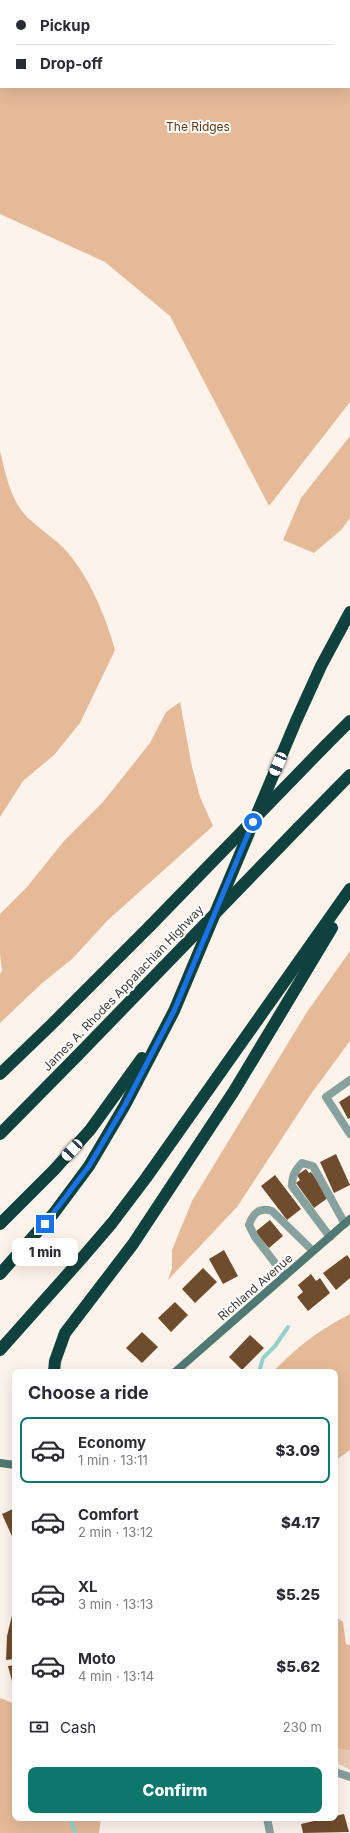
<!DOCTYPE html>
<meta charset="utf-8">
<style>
body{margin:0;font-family:Inter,sans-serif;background:#f2f2f3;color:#2b2b33;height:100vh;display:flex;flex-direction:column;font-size:15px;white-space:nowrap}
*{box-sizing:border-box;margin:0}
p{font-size:13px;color:#7c7c81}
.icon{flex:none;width:22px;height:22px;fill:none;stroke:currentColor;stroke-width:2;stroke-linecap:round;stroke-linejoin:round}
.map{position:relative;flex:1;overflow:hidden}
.side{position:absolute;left:12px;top:1369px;width:326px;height:452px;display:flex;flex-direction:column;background:#fff;border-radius:8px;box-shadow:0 4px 16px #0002}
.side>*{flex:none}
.banner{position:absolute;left:0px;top:0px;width:350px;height:88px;box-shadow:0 4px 16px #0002;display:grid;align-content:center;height:88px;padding:0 16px;background:#fff}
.end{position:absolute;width:18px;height:18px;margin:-9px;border:5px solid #1a73e8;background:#fff;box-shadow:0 0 0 2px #fff}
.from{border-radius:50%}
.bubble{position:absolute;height:28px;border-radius:8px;background:#fff;box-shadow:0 4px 16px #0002;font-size:13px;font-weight:800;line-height:28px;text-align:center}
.car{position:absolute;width:12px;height:24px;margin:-12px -6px;border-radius:5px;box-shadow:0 0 3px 1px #0007;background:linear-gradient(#fff 24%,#345 0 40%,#fff 0 76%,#345 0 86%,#fff 0)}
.banner b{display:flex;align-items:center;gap:14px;height:38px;font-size:15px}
.banner b+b{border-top:1px solid #e1e1e2}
.banner i{width:10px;height:10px;background:#2b2b33}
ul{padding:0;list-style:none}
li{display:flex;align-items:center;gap:12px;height:66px;margin:0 8px 6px;padding:0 8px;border:2px solid transparent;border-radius:8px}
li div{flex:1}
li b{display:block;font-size:15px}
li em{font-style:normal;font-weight:800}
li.current{border-color:#0f766e}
li>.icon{width:36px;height:36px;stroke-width:1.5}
h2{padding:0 16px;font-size:18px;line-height:48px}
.pay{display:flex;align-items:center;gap:10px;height:44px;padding:0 16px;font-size:15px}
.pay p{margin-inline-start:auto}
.primary-button{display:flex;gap:8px;margin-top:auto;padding:8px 16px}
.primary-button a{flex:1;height:46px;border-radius:8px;background:#0f766e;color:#fff;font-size:16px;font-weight:800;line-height:46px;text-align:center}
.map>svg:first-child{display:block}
</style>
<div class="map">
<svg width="350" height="1833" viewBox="0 0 350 1833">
<rect width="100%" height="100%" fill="#fdf3eb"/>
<path fill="#ebcab1" d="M 350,1691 L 350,1770 L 335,1762 L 335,1713 Z"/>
<g fill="#e4ba99">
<path d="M 0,0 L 333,1 L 1,1 L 1,87 L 349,87 L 350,11 L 350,402 L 269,506 L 170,316 L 105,262 L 0,214 Z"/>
<path d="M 350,436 L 350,518 L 341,530 L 314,553 L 283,540 L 301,498 Z"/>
<path d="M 0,451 C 6,475 10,500 28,518 C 43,532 61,542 73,559 C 93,586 106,618 115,650 L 80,723 L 54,755 L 23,781 L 0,817 Z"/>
<path d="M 180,702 L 192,767 L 200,797 L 213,826 L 108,920 L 72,959 L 41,984 L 0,1023 L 0,974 L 2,971 L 0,954 L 0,914 L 27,887 L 64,841 L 103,802 L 150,743 L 166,712 Z"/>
<path d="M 350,951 L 350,1041 L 311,1094 L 237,1207 L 168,1280 L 172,1268 L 172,1250 L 192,1201 L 307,1012 Z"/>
<path d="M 350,1314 L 350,1450 L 335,1461 L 335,1372 L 273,1372 C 299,1345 318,1331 350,1314 Z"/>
<path d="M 335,1616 L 343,1622 L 346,1644 L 350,1645 L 350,1750 L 335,1748 Z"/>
<path d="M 0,1698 L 15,1704 L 15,1818 L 101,1818 L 99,1833 L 0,1833 Z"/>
</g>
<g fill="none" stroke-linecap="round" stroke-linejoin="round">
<g stroke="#93d3cc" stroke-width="4">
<path d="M 259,1372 L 263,1358 L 275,1346 L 288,1327"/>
<path d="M 70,1818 L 75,1833"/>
</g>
</g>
<g fill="#6f4c2d">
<path d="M 350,1095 L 350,1118 L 348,1119 L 339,1102 Z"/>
<path d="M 336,1154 L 350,1185 L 334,1193 L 320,1162 Z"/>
<path d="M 306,1169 L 309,1173 L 311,1172 L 329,1197 L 314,1208 L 296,1183 L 300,1180 L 297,1175 Z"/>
<path d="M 275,1175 L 301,1209 L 287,1220 L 261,1186 Z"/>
<path d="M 270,1220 L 283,1236 L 269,1248 L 255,1232 Z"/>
<path d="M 224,1250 L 238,1276 L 223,1284 L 209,1259 Z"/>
<path d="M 347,1255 L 350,1259 L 350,1278 L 336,1290 L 323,1273 Z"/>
<path d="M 203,1268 L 217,1282 L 195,1303 L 182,1289 Z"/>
<path d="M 311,1274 L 316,1281 L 320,1278 L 330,1293 L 308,1311 L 297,1297 L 303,1292 L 298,1285 Z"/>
<path d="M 175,1302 L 188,1315 L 171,1332 L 158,1318 Z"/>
<path d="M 142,1332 L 158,1347 L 142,1363 L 126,1348 Z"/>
<path d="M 250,1335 L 264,1348 L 242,1370 L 229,1357 Z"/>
<path d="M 15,1508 L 15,1543 L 2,1514 Z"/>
<path d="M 15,1603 L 15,1659 L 6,1660 L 7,1636 Z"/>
<path d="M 15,1665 L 15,1693 L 8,1666 Z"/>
<path d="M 344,1814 L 349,1832 L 303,1833 L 301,1824 L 327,1818 L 335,1818 L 335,1816 Z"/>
</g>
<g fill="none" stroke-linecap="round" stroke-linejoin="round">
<g stroke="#87a19e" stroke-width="8">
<path d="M 350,1080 L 326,1097 L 350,1134"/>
<path d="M 330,1237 L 292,1186 C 292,1176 295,1170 302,1163 L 313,1166 L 345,1224"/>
<path d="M 285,1276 L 255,1237 L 249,1225 C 253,1213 259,1207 272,1211 L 313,1251"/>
</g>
<path stroke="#87a19e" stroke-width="8" d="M 335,1772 L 350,1777"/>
<path stroke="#87a19e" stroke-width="8" d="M 267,1818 L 270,1833"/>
<g stroke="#517974" stroke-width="8">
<path d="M 175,1372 L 350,1219"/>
<path d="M 0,1463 L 15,1465"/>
</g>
<g stroke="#0f423e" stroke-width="12">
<path d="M 326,745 L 350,721"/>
<path d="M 298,828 L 350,775"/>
<path d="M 0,1074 L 52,1024 L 150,926"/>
<path d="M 0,1134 L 77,1056"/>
<path d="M 0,1224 L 54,1170 L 90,1130 L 142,1058"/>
<path d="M 0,1274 L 54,1213 L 89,1166 L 125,1105 L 174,1011 L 296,721 L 321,666 L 350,612"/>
<path d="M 0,1350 L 82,1258 L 112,1223 L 146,1178 L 350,889"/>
<path d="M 54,1372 L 55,1361 L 65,1333 L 133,1244 L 234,1091 L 332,928"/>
</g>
<g stroke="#0f423e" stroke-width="12">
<path d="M 150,926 L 326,745"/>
<path d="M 77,1056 L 298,828"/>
</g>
</g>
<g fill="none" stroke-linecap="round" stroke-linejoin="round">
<path stroke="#1a73e8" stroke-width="5" d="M 45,1224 L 89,1166 L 125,1105 L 174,1011 L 253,822"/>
</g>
<g text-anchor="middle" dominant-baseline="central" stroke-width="4" stroke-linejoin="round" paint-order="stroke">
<g font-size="12" fill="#5e3610" stroke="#fff">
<text x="198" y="126">The Ridges</text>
</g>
<g font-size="12" fill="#423b36" stroke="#fff">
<text transform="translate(123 988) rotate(-46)">James A. Rhodes Appalachian Highway</text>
<text transform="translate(255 1287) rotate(-41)">Richland Avenue</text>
</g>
</g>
</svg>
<i class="end from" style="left:253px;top:822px"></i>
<i class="end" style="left:45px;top:1224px"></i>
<div class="bubble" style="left:12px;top:1238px;width:66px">1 min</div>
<i class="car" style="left:278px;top:764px;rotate:203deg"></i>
<i class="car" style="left:72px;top:1150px;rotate:223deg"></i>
<div class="banner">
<b><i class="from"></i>Pickup</b>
<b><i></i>Drop-off</b>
</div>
<section class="side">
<h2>Choose a ride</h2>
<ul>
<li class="current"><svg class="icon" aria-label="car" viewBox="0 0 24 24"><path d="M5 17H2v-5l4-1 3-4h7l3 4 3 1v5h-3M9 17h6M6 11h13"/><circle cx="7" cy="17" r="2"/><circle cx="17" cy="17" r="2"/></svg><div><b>Economy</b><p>1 min · 13:11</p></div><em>$3.09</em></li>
<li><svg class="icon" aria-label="car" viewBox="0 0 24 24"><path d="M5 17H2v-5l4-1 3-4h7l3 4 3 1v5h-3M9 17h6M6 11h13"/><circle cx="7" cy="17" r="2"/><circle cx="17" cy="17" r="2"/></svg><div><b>Comfort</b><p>2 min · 13:12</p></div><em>$4.17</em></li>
<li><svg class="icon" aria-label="car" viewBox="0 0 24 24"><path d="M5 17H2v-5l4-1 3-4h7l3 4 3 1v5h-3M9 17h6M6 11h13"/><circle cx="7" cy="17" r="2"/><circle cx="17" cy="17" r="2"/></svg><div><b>XL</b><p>3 min · 13:13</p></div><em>$5.25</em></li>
<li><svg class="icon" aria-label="car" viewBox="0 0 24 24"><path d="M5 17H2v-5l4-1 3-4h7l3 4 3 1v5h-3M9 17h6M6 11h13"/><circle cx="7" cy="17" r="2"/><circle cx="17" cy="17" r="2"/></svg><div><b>Moto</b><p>4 min · 13:14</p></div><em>$5.62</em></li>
</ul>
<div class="pay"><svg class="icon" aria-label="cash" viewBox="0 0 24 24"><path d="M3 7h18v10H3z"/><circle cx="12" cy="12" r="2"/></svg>Cash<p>230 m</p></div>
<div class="primary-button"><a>Confirm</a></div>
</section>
</div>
